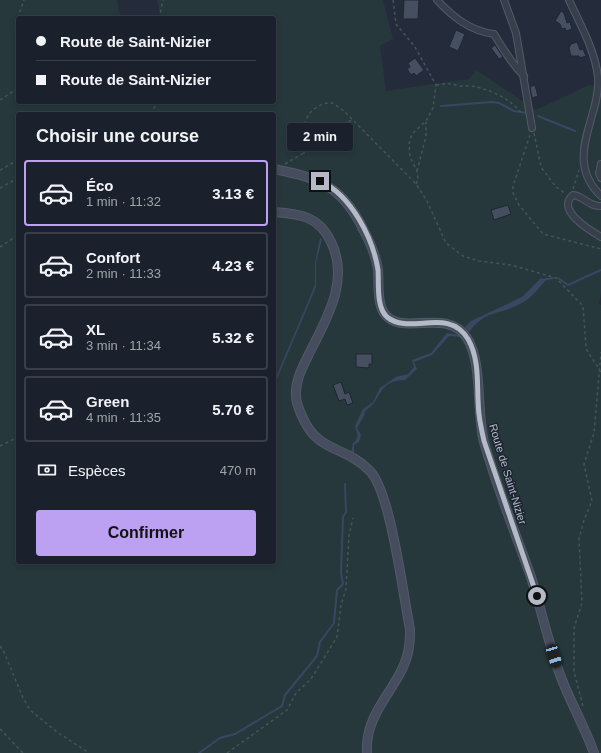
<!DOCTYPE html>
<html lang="fr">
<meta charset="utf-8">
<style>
body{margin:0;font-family:Arial,sans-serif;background:#282e38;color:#f1f3f6;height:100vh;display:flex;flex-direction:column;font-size:15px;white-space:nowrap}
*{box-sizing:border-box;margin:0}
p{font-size:13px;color:#a0a3a9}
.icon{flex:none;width:22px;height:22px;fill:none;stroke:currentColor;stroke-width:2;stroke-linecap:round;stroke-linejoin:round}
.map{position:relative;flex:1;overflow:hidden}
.drawer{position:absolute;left:16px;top:112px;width:260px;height:452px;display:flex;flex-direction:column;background:#1b212c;border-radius:4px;box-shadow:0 2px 6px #0003,0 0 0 1px #393e48}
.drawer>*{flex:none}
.top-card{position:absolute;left:16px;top:16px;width:260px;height:88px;border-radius:4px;box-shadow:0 2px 6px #0003,0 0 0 1px #393e48;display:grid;align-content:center;height:88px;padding:0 20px;background:#1b212c}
.end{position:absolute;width:18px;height:18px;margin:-9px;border:5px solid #b4bac7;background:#111;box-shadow:0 0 0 2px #111}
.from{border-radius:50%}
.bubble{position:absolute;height:28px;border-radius:4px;background:#1b212c;box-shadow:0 2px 6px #0003,0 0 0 1px #393e48;font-size:13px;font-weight:600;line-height:28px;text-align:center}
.car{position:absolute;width:12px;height:24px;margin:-12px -6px;border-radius:5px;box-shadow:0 0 3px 1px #0007;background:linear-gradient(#222 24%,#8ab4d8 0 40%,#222 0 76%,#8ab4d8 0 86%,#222 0)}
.top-card b{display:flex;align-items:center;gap:14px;height:38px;font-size:15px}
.top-card b+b{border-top:1px solid #393e48}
.top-card i{width:10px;height:10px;background:#f1f3f6}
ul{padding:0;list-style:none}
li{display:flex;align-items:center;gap:12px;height:66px;margin:0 8px 6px;padding:0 12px;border:2px solid #393e48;border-radius:4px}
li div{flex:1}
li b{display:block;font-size:15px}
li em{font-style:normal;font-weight:600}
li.current{border-color:#bca0f2}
li>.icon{width:36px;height:36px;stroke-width:1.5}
h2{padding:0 20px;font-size:18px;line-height:48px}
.pay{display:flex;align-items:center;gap:10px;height:44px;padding:0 20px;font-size:15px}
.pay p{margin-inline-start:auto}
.button{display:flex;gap:8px;margin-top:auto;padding:8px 20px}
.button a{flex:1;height:46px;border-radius:4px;background:#bca0f2;color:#111;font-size:16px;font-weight:600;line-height:46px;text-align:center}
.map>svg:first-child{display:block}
</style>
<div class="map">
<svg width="601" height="753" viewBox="0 0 601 753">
<rect width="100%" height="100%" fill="#242c3b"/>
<path fill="#26383c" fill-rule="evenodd" d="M 0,0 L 117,0 L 119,12 L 123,18 L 18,18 L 18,102 L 274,102 L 274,18 L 161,18 L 157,0 L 383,0 L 393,39 L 380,46 L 386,91 L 469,79 L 476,70 L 536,110 L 589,85 L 601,88 L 601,293 L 599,304 L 601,305 L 601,753 L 0,753 ZM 18,114 L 274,114 L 274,562 L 18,562 Z"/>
<g fill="#394762">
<path d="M 320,238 L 322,239 L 316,263 L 316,287 L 274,386 L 274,382 L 315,285 L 315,263 Z"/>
<path d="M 541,278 L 546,280 C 538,289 531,299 520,304 C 499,315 485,310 469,332 L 465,327 L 471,321 L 522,297 Z"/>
<path d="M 447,333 L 461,335 L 461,337 L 449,336 L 432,355 L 414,362 L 417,369 L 405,380 C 377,380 383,400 365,411 L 364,416 L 357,428 L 361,435 L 359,442 L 354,445 L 354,453 L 351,453 L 353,443 C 360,438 357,434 355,426 L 363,409 L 373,402 L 380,388 L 396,377 L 408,374 L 414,367 L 412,360 L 431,353 Z"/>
</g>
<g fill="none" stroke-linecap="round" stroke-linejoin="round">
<g stroke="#394762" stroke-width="2">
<path d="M 441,106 L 492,102 L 499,103 L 514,111 L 527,113"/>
<path d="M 538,116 L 575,131"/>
<path d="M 558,278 L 568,285 L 601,270"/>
<path d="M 542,280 L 553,278"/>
<path d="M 199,753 L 220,738 L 235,734 L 282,706 L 285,695 L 317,656 L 320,642 L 334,623 L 337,590 L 343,584 L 341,573 L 343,517 L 346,512 L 345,484"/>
</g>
</g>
<g fill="#464f60" stroke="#1f2633">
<path d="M 404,0 L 419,0 L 418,19 L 403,19 Z"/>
<path d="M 561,11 L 564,13 L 567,23 L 570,22 L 572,29 L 566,31 L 565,28 L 562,29 L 560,24 L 555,21 Z"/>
<path d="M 456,30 L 465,34 L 458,51 L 449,47 Z"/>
<path d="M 577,42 L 580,50 L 583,49 L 586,56 L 580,58 L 579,56 L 571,56 L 569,48 L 571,44 Z"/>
<path d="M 495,45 L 503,57 L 499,59 L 491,48 Z"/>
<path d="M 415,58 L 424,70 L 416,76 L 414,73 L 411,75 L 407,69 L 410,67 L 408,63 Z"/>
<path d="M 535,85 L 538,96 L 532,98 L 530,87 Z"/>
<path d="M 508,205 L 511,214 L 494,220 L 491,210 Z"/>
<path d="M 356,354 L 372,354 L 372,364 L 369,364 L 369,368 L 356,367 Z"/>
<path d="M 341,382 L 345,394 L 349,392 L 353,403 L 347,405 L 345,399 L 339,401 L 333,385 Z"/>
</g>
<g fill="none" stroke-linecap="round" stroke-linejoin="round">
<defs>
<g id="minor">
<path d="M 437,0 C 453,17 470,31 494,34 C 503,49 512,64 524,76"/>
<path d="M 504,0 L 516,33 L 532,128"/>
<path d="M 569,0 C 580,24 595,50 598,77 C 601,118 562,158 601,196"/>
<path d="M 601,164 L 599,173 L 601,178"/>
<path d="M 601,206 C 589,207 584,196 573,195 C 555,210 591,231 601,237"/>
</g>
<g id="secondary">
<path d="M 274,169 C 319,178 342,186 363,229 C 370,242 376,255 378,270 C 379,283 377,302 384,313 C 401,338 447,306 467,338 C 483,363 476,411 484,442 C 497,488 515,532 531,577 C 541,609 548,641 559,672 C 569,700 584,725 594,753"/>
<path d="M 274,212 C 300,214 319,216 331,242 C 351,282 324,323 307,358 C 301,370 295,383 296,396 C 296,403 299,409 302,416 C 317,453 345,445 370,471 C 391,493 403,595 410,629 C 410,635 410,641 409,647 C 404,685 364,709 367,753"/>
</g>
</defs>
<use href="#minor" stroke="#535a67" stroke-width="8"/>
<use href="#secondary" stroke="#535a67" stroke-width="10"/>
<g stroke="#44555a" stroke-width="1.5" stroke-dasharray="3 3" stroke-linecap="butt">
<path d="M 393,0 L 396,24 L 415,47 L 436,85 L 433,108 L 426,121 L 412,134 L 409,144 L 410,157 L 417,171 L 418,179 L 416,184"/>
<path d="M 162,18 L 160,14 L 163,0"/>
<path d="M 18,35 L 15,26 L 24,0"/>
<path d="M 436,85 C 449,83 447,83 460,86 C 464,87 468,85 472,86 C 492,90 511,99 523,115"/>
<path d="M 0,100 L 18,88"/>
<path d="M 151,114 L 157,102"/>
<path d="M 534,133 L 541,167 L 556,187 L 566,194"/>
<path d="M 530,135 L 513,186 L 513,193 L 519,205 L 543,234 L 601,249"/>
<path d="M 304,154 C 304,134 300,116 319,106 C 323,104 328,102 332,103 C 336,105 341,109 345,112 L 416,184 L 427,201 L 446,243 L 463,256 L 479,261 L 511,265 L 556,278 L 583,306 L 586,347 C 589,357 597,363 601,373"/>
<path d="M 285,164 L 319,144 L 334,126 L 353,120"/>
<path d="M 0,170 L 18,160"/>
<path d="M 417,171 L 426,136 L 426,122"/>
<path d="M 0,188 L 18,178"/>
<path d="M 573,189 L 579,170"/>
<path d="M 0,247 L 18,235"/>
<path d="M 0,446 L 18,437"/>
<path d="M 0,646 L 4,652 L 23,698 L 30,710 L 57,732 L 89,753"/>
<path d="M 583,706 L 574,672 L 574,628 L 582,603 L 579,539 L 584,520 L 592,501 L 584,464 L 594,433 L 601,352"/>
<path d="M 0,729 L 23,753"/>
<path d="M 227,753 L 287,710 L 296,693 L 311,679 L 337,637 L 341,605 L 346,589 L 349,535 L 353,518"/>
</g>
<use href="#minor" stroke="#383f4c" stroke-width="6"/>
<use href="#secondary" stroke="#464d5e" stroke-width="8"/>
</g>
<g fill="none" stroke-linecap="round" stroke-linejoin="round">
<path stroke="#b4bac7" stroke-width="5" d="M 320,181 C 351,195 373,238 378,270 C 379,283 376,307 387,317 C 410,336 448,306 468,339 C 481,362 476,389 479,414 C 480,423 482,432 484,441 L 537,596"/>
</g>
<g text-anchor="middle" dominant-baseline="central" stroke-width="3" stroke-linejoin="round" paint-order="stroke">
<g font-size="11" fill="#b4bac7" stroke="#1d2431">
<text transform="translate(508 474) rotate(73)">Route de Saint-Nizier</text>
</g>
</g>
</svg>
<i class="end from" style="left:537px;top:596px"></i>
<i class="end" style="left:320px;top:181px"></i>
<div class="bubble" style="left:287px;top:123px;width:66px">2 min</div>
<i class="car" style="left:554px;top:656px;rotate:163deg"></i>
<div class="top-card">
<b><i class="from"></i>Route de Saint-Nizier</b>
<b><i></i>Route de Saint-Nizier</b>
</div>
<section class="drawer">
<h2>Choisir une course</h2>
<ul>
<li class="current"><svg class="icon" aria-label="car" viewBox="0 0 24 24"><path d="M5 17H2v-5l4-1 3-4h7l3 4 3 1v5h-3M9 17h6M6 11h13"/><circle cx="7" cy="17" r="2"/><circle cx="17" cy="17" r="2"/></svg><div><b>Éco</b><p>1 min · 11:32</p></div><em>3.13 €</em></li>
<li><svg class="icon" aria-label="car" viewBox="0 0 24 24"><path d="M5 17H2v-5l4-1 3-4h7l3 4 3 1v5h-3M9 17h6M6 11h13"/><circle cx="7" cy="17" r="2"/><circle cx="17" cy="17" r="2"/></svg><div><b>Confort</b><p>2 min · 11:33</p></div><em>4.23 €</em></li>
<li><svg class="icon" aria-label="car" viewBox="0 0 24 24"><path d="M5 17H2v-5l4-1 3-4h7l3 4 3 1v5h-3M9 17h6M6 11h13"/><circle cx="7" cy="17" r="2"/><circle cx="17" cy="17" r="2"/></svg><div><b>XL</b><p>3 min · 11:34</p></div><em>5.32 €</em></li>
<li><svg class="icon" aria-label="car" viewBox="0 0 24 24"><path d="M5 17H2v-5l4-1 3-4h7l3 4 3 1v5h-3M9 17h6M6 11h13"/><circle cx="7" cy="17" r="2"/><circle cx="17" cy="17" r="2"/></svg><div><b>Green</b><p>4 min · 11:35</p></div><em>5.70 €</em></li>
</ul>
<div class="pay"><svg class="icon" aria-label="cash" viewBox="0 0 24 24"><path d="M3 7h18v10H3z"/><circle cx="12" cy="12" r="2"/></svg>Espèces<p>470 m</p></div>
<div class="button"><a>Confirmer</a></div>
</section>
</div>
